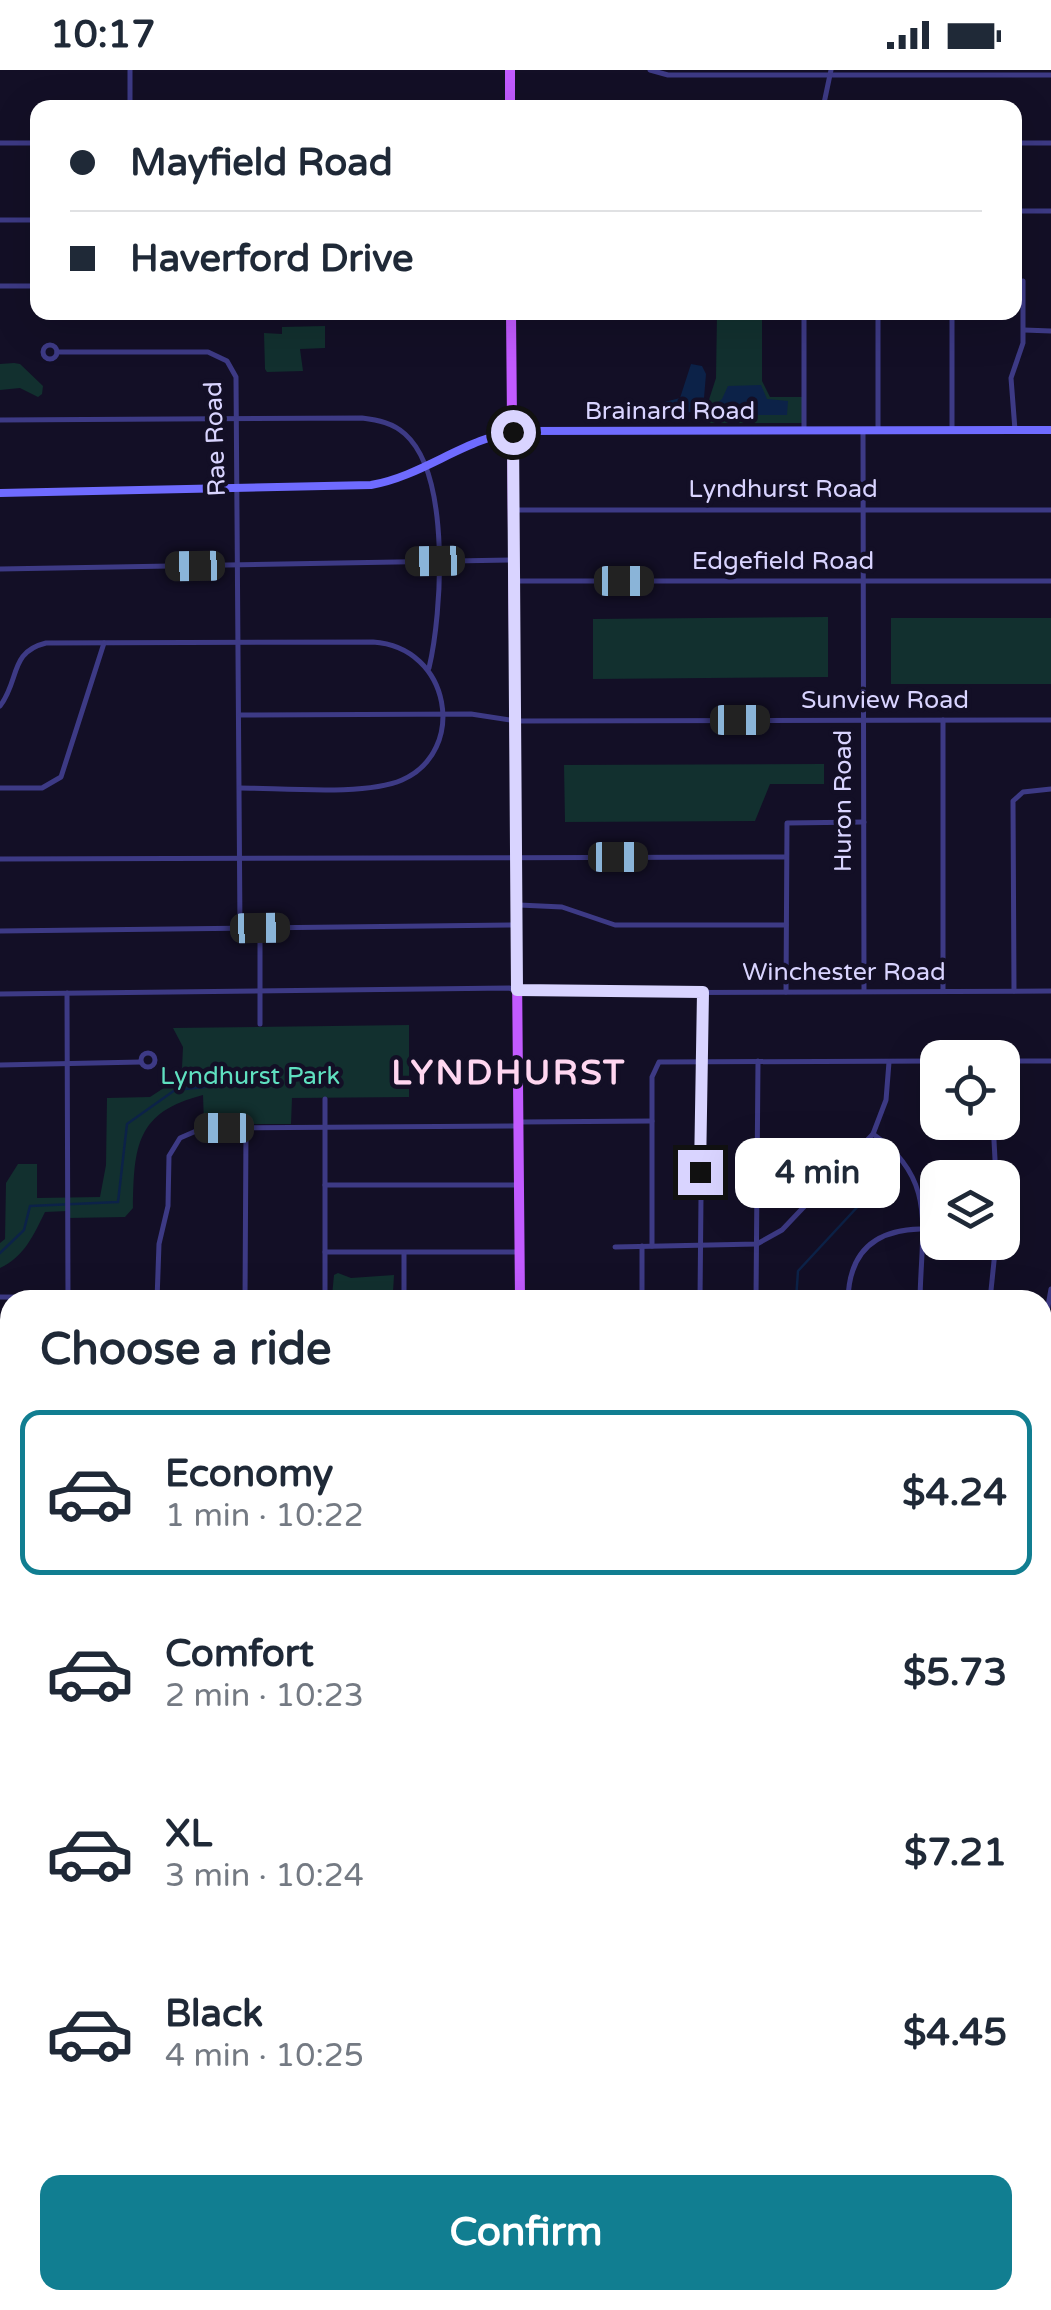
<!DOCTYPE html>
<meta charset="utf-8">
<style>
body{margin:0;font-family:"Varela Round",sans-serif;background:#f2f2f3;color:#1f2937;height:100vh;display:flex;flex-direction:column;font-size:38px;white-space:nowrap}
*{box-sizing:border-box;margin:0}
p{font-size:32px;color:#747a83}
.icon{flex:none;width:55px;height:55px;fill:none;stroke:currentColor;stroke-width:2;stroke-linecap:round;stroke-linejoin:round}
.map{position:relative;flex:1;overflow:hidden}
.panel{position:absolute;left:0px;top:1220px;width:1052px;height:1020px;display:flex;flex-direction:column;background:#fff;border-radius:30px 30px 0 0;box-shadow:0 10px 40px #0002}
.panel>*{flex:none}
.hud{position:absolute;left:30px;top:30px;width:992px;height:220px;border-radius:20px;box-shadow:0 10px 40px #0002;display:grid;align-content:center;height:220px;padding:0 40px;background:#fff}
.buttons{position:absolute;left:920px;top:970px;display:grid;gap:20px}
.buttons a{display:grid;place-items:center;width:100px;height:100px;border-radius:20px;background:#fff;box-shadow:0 10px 40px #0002;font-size:50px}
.end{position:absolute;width:45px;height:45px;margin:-22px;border:12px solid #d9d4ff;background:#111;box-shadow:0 0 0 5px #111}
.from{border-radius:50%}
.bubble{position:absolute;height:70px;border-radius:20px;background:#fff;box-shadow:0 10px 40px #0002;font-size:32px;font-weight:700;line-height:70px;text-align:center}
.car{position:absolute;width:30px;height:60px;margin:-30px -15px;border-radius:12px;box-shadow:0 0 8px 2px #0007;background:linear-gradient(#222 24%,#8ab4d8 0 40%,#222 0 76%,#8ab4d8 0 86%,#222 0)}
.hud b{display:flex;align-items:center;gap:35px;height:95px;font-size:38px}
.hud b+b{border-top:2px solid #e0e1e3}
.hud i{width:25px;height:25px;background:#1f2937}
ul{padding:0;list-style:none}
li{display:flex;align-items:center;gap:30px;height:165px;margin:0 20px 15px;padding:0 20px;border:5px solid transparent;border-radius:20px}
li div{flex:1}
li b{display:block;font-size:38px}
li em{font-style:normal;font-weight:700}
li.current{border-color:#117e91}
li>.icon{width:90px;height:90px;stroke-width:1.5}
h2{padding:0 40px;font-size:45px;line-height:120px}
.button{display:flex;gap:20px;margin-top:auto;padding:20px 40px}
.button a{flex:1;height:115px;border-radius:20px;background:#117e91;color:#fff;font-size:40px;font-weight:700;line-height:115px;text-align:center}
.status{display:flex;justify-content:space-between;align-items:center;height:70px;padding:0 50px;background:#fff;direction:ltr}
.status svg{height:28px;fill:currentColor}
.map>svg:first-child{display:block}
</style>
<div class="status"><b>10:17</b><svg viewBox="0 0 49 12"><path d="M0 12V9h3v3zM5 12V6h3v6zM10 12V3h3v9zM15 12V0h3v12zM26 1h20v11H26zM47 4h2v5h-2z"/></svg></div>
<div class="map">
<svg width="1051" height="2240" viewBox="0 0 1051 2240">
<rect width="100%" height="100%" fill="#130f26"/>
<g fill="#12302f">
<path d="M 717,243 L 762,243 L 762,311 L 770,327 L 804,327 L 804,353 L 709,353 L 706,339 L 716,308 Z"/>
<path d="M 325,256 L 325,278 L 300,279 L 303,301 L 267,302 L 265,299 L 264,263 L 282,264 L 282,257 Z"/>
<path d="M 14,293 L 20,294 L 43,316 L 42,324 L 38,327 L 20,318 L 0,320 L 0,294 Z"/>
<path d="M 828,547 L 828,607 L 593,609 L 593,549 Z"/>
<rect x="891" y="548" width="160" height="66"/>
<path d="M 824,694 L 824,714 L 770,714 L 755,751 L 565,752 L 564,695 Z"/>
<path d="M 409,955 L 409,1027 L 292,1028 L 291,1054 L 204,1054 L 203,1025 C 136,1042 134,1076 133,1138 L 125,1147 L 68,1148 L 68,1141 L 45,1142 C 33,1166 25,1186 0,1198 L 0,1173 L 5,1169 L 6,1113 L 18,1094 L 37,1094 L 37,1128 L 100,1127 L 106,1095 L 107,1028 L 150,1027 L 176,1010 L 182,998 L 183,977 L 173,958 Z"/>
<path d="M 338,1203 L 351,1208 L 394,1205 L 393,1222 L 382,1224 L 379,1230 L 344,1230 L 332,1226 L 334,1205 Z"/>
<path d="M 1042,1648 L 1051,1648 L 1051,2236 L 1034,2240 L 1026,2230 L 1042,2230 Z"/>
<path d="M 10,1991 L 10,2086 L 0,2085 L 0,2051 L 9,2051 L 5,2046 L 0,2045 L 0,2001 L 4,1992 Z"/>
<path d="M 531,2230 L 531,2240 L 402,2240 L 394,2232 L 308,2231 Z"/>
</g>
<g fill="#0c2248">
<path d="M 691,294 L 702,296 L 706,304 L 704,328 L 697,332 L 692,342 L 657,344 L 657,334 L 680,328 Z"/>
<path d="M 761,315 L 767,329 L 788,331 L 787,345 L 726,345 L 720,343 L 714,335 L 722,329 L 728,316 Z"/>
</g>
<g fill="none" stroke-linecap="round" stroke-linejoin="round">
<g stroke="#0c2248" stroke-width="2.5">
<path d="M 0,1183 L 24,1160 L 30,1136 L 118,1132 L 127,1054 L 175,1020 L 204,1017"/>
<path d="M 796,1230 L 798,1201 L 862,1132"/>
<path d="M 1042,1891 L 1051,1892"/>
<path d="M 1042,2002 L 1051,2004"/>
<path d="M 415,2240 L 417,2230"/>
</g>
<g stroke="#3d3a85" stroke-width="5">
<path d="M 130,0 L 130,38"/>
<path d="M 650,0 L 668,5 L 1051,5"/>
<path d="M 823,38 L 831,0"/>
<path d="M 0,73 L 38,73"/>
<path d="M 1015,73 L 1051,73"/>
<path d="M 1015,141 L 1051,141"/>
<path d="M 0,150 L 38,150"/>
<path d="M 0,216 L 38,216"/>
<path d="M 1024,260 L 1051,261"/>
<circle cx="50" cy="282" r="7"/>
<path d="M 57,282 L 208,282 L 227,291 L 236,307 L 240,859"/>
<path d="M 0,350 L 362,348 C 378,350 393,353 405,364 C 451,405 442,543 429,598"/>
<path d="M 878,359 L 878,242"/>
<path d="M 952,359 L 952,242"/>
<path d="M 804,360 L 804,242"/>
<path d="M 863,360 L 864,921"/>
<path d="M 1015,360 L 1011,308 L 1023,273 L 1023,211"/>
<path d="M 514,440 L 1051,440"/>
<path d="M 0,499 L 512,490"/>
<path d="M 515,511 L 1051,511"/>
<path d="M 0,636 C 20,610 9,582 46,573 L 373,572 C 451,577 468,681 402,710 C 366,726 281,718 240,718"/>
<path d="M 240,645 L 471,644 L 516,651 L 1051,650"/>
<path d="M 943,650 L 943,921"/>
<path d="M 0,718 L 42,718 L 61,707 L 104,573"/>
<path d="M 0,789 L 786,787"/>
<path d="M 519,835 L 562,837 L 615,855 L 786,855"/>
<path d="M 260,858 L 260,954"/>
<path d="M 0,861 L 516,855"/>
<path d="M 1014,921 L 1013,731 L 1023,722 L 1051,719"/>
<path d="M 786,922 L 787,753 L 864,752"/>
<path d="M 67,923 L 68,1230"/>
<path d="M 0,924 L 509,918 L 525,923 L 566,923 L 1051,921"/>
<circle cx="148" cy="990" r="7"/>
<path d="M 1002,991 L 1051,991"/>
<path d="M 0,995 L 141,992"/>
<path d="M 521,1052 L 652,1051"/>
<path d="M 993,1052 L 996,1108"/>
<path d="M 873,1064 C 938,1109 921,1159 920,1230"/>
<path d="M 325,1115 L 517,1115"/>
<path d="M 652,1176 L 652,1007 L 659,992 L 938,991"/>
<path d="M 615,1177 L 757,1174 L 782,1160 L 873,1064 L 886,1030 L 889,992"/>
<path d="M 325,1182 L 517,1182"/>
<path d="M 404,1183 L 404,1230"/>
<path d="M 0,1227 L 157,1228"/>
<path d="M 157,1230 L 159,1174 L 168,1136 L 169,1086 L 180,1068 L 203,1058 L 518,1056"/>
<path d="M 245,1230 L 246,1058"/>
<path d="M 325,1230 L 325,1029"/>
<path d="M 642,1230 L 642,1176"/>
<path d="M 700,1230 L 703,922"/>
<path d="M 756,1230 L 758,991"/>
<path d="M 848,1230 C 849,1183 874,1160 920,1159"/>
<path d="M 990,1230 L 996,1172"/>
<path d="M 1042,1271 L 1051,1219"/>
<path d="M 1042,1301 L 1051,1321"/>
<path d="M 1042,1385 L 1051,1389"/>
<path d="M 1042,1448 L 1047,1452 L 1042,1457"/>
<path d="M 0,1506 L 10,1517"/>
<path d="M 0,1658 L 10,1658"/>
<path d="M 0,1954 L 10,1955"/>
<path d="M 0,2124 L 10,2124"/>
<path d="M 278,2230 L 279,2240"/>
<path d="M 97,2240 L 97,2230"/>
<path d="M 176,2240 L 179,2232 L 184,2230"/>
</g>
<path stroke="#6f6bff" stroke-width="8" d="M 0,423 L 371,415 C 424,406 467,366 521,361 L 1051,360"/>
<g stroke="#c25bff" stroke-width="10">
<path d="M 510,0 L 510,38"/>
<path d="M 511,242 L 520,1230"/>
<path d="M 0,1451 L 10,1451"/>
<path d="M 1042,1468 L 1051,1468"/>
<path d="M 531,2230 L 531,2240"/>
</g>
</g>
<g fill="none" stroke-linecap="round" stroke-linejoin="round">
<path stroke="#d9d4ff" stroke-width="12" d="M 513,362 L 517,920 L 703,922 L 700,1102"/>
</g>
<g text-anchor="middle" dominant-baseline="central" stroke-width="9" stroke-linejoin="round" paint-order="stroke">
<g font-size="25" fill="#d9d4ff" stroke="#130f26">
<text x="670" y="341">Brainard Road</text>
<text transform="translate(215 369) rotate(-92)">Rae Road</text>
<text x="783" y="419">Lyndhurst Road</text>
<text x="783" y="491">Edgefield Road</text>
<text x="885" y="630">Sunview Road</text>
<text transform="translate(843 731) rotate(-90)">Huron Road</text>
<text x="844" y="902">Winchester Road</text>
</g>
<g font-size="25" fill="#5fe0c0" stroke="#130f26">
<text x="250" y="1006">Lyndhurst Park</text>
</g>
<g font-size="35" font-weight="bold" letter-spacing="2.5" fill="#ffd6f0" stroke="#130f26">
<text x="509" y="1003">LYNDHURST</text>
</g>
</g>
</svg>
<div class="buttons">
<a><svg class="icon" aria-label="locate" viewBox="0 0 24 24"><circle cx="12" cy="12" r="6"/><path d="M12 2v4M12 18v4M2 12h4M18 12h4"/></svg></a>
<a><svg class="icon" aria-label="layers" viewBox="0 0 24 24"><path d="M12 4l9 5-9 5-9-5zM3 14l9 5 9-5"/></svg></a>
</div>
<i class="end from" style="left:513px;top:362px"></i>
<i class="end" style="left:700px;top:1102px"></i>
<div class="bubble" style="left:735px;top:1068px;width:165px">4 min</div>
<i class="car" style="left:435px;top:491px;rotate:269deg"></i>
<i class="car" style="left:195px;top:496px;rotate:269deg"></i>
<i class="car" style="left:624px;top:511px;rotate:90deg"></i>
<i class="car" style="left:740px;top:650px;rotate:90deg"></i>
<i class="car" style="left:618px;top:787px;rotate:90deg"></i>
<i class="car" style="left:260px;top:858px;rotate:89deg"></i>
<i class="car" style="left:224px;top:1058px;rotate:270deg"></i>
<div class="hud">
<b><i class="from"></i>Mayfield Road</b>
<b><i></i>Haverford Drive</b>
</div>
<section class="panel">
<h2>Choose a ride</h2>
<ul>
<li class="current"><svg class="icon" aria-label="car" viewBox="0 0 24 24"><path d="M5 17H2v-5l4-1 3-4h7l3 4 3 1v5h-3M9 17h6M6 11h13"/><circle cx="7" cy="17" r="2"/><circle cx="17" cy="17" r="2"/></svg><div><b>Economy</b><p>1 min · 10:22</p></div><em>$4.24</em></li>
<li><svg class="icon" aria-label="car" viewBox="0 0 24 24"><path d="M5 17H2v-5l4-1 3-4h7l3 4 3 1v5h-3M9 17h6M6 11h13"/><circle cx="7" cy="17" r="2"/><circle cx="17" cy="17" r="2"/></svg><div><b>Comfort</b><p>2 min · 10:23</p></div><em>$5.73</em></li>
<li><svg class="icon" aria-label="car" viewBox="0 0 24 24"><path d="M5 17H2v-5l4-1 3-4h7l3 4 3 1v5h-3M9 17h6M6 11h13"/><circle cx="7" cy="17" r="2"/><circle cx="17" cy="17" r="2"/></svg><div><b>XL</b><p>3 min · 10:24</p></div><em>$7.21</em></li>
<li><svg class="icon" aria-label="car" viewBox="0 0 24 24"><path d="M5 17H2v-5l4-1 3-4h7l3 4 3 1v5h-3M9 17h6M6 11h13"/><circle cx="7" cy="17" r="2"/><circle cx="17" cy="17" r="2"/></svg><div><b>Black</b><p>4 min · 10:25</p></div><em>$4.45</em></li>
</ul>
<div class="button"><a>Confirm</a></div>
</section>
</div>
